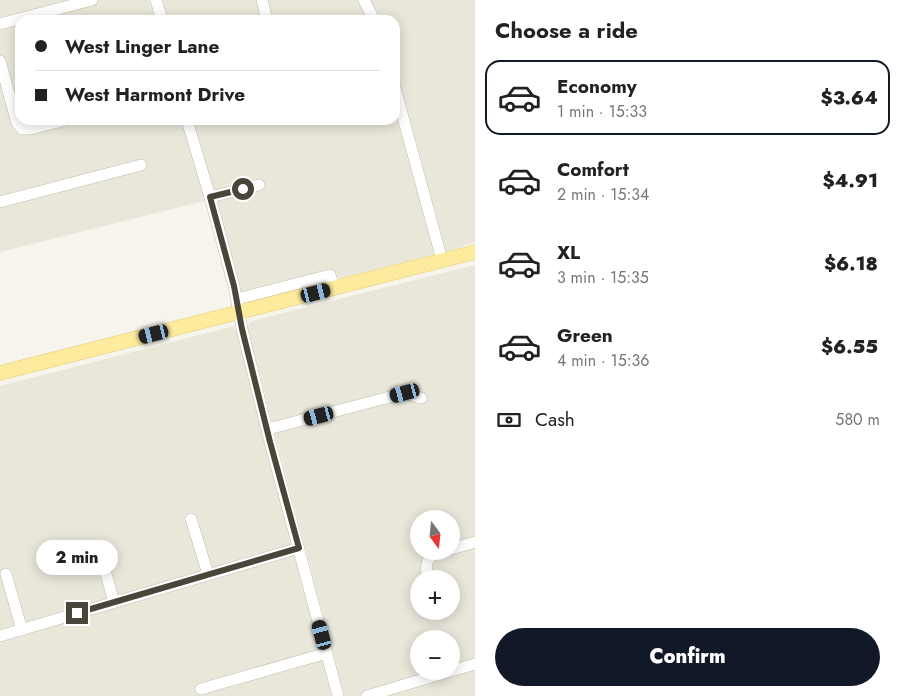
<!DOCTYPE html>
<meta charset="utf-8">
<style>
body{margin:0;font-family:Jost,sans-serif;background:#f6f6f6;color:#222;height:100vh;display:flex;flex-direction:column;font-size:19px;white-space:nowrap}
*{box-sizing:border-box;margin:0}
p{font-size:16px;color:#767676}
.icon{flex:none;width:28px;height:28px;fill:none;stroke:currentColor;stroke-width:2;stroke-linecap:round;stroke-linejoin:round}
.map{position:relative;flex:1;overflow:hidden}
.panel{display:flex;flex-direction:column;background:#fff;width:425px}
.panel>*{flex:none}
.top-card{position:absolute;left:15px;top:15px;width:385px;height:110px;border-radius:15px;box-shadow:0 2px 12px #0003;display:grid;align-content:center;height:110px;padding:0 20px;background:#fff}
.needle{width:32px;rotate:165deg}
.buttons{position:absolute;left:410px;top:510px;display:grid;gap:10px}
.buttons a{display:grid;place-items:center;width:50px;height:50px;border-radius:50%;background:#fff;box-shadow:0 2px 12px #0003;font-size:25px}
.end{position:absolute;width:22px;height:22px;margin:-11px;border:6px solid #4a4539;background:#fff;box-shadow:0 0 0 2px #fff}
.from{border-radius:50%}
.bubble{position:absolute;height:35px;border-radius:18px;background:#fff;box-shadow:0 2px 12px #0003;font-size:16px;font-weight:800;line-height:35px;text-align:center}
.car{position:absolute;width:15px;height:30px;margin:-15px -8px;border-radius:6px;box-shadow:0 0 4px 1px #0007;background:linear-gradient(#222 24%,#8ab4d8 0 40%,#222 0 76%,#8ab4d8 0 86%,#222 0)}
.top-card b{display:flex;align-items:center;gap:18px;height:48px;font-size:19px}
.top-card b+b{border-top:1px solid #e0e0e0}
.top-card i{width:12px;height:12px;background:#222}
ul{padding:0;list-style:none}
li{display:flex;align-items:center;gap:15px;height:75px;margin:0 10px 8px;padding:0 10px;border:2px solid transparent;border-radius:15px}
li div{flex:1}
li b{display:block;font-size:19px}
li em{font-style:normal;font-weight:800}
li.active{border-color:#111827}
li>.icon{width:45px;height:45px;stroke-width:1.5}
h2{padding:0 20px;font-size:22px;line-height:60px}
.pay{display:flex;align-items:center;gap:12px;height:55px;padding:0 20px;font-size:19px}
.pay p{margin-inline-start:auto}
.action{display:flex;gap:10px;margin-top:auto;padding:10px 20px}
.action a{flex:1;height:58px;border-radius:30px;background:#111827;color:#fff;font-size:20px;font-weight:800;line-height:58px;text-align:center}
main{display:flex;flex:1;min-height:0}
.map>svg:first-child{display:block}
</style>
<main>
<div class="map">
<svg width="475" height="696" viewBox="0 0 475 696">
<rect width="100%" height="100%" fill="#f6f4ec"/>
<g fill="#e9e6da" fill-rule="evenodd">
<path d="M 0,0 L 149,0 L 155,20 L 20,20 L 20,120 L 185,120 L 208,200 L 0,252 Z"/>
<path d="M 162,0 L 475,0 L 475,242 L 451,250 L 341,278 L 337,277 L 335,273 L 333,272 L 242,293 L 239,290 L 192,120 L 395,120 L 395,20 L 168,20 Z"/>
<path d="M 475,265 L 475,696 L 344,696 L 247,326 L 252,321 ZM 419,519 L 451,519 L 451,551 L 419,551 ZM 419,579 L 451,579 L 451,611 L 419,611 ZM 419,639 L 451,639 L 451,671 L 419,671 Z"/>
<path d="M 231,327 L 234,327 L 238,331 L 333,696 L 0,696 L 0,386 Z"/>
</g>
<g fill="none" stroke-linecap="round" stroke-linejoin="round">
<defs>
<g id="minor">
<path d="M 156,0 L 162,20"/>
<path d="M 262,0 L 267,20"/>
<path d="M 364,0 L 374,20"/>
<path d="M 0,24 L 92,0"/>
<path d="M 0,61 L 17,123 L 22,129 L 30,129 L 66,120"/>
<path d="M 395,88 L 442,260"/>
<path d="M 187,120 L 210,197 L 234,286 L 242,329 L 270,442 L 338,696"/>
<path d="M 210,197 L 259,185"/>
<path d="M 0,202 L 141,165"/>
<path d="M 237,299 L 330,275 L 334,288"/>
<path d="M 268,429 L 405,393 L 421,398"/>
<path d="M 191,519 L 208,574"/>
<path d="M 98,546 L 114,602"/>
<path d="M 451,549 L 475,542"/>
<path d="M 6,574 L 22,630"/>
<path d="M 427,576 C 425,559 428,556 444,551"/>
<path d="M 0,636 L 299,548"/>
<path d="M 451,671 L 475,664"/>
<path d="M 201,689 L 327,653"/>
<path d="M 367,696 L 451,671"/>
</g>
<path id="major" d="M 0,373 L 475,252"/>
</defs>
<use href="#minor" stroke="#c1bdae" stroke-width="12"/>
<use href="#major" stroke="#e3cc6c" stroke-width="15"/>
<use href="#minor" stroke="#fff" stroke-width="11"/>
<use href="#major" stroke="#fdec9d" stroke-width="14"/>
</g>
<g fill="none" stroke-linecap="round" stroke-linejoin="round">
<path stroke="#4a4539" stroke-width="6" d="M 77,613 L 299,548 L 270,442 L 242,329 L 234,286 L 210,197 L 243,189"/>
</g>
</svg>
<div class="buttons">
<a><svg class="needle" viewBox="-14 -14 28 28"><path d="M0-13l5 13h-10z" fill="#e53935"/><path d="M0 13l5-13h-10z" fill="#767676"/></svg></a>
<a>+</a>
<a>−</a>
</div>
<i class="end from" style="left:243px;top:189px"></i>
<i class="end" style="left:77px;top:613px"></i>
<div class="bubble" style="left:36px;top:540px;width:82px">2 min</div>
<i class="car" style="left:316px;top:293px;rotate:76deg"></i>
<i class="car" style="left:154px;top:334px;rotate:256deg"></i>
<i class="car" style="left:405px;top:393px;rotate:255deg"></i>
<i class="car" style="left:319px;top:416px;rotate:255deg"></i>
<i class="car" style="left:322px;top:635px;rotate:345deg"></i>
<div class="top-card">
<b><i class="from"></i>West Linger Lane</b>
<b><i></i>West Harmont Drive</b>
</div>
</div>
<section class="panel">
<h2>Choose a ride</h2>
<ul>
<li class="active"><svg class="icon" aria-label="car" viewBox="0 0 24 24"><path d="M5 17H2v-5l4-1 3-4h7l3 4 3 1v5h-3M9 17h6M6 11h13"/><circle cx="7" cy="17" r="2"/><circle cx="17" cy="17" r="2"/></svg><div><b>Economy</b><p>1 min · 15:33</p></div><em>$3.64</em></li>
<li><svg class="icon" aria-label="car" viewBox="0 0 24 24"><path d="M5 17H2v-5l4-1 3-4h7l3 4 3 1v5h-3M9 17h6M6 11h13"/><circle cx="7" cy="17" r="2"/><circle cx="17" cy="17" r="2"/></svg><div><b>Comfort</b><p>2 min · 15:34</p></div><em>$4.91</em></li>
<li><svg class="icon" aria-label="car" viewBox="0 0 24 24"><path d="M5 17H2v-5l4-1 3-4h7l3 4 3 1v5h-3M9 17h6M6 11h13"/><circle cx="7" cy="17" r="2"/><circle cx="17" cy="17" r="2"/></svg><div><b>XL</b><p>3 min · 15:35</p></div><em>$6.18</em></li>
<li><svg class="icon" aria-label="car" viewBox="0 0 24 24"><path d="M5 17H2v-5l4-1 3-4h7l3 4 3 1v5h-3M9 17h6M6 11h13"/><circle cx="7" cy="17" r="2"/><circle cx="17" cy="17" r="2"/></svg><div><b>Green</b><p>4 min · 15:36</p></div><em>$6.55</em></li>
</ul>
<div class="pay"><svg class="icon" aria-label="cash" viewBox="0 0 24 24"><path d="M3 7h18v10H3z"/><circle cx="12" cy="12" r="2"/></svg>Cash<p>580 m</p></div>
<div class="action"><a>Confirm</a></div>
</section>
</main>
